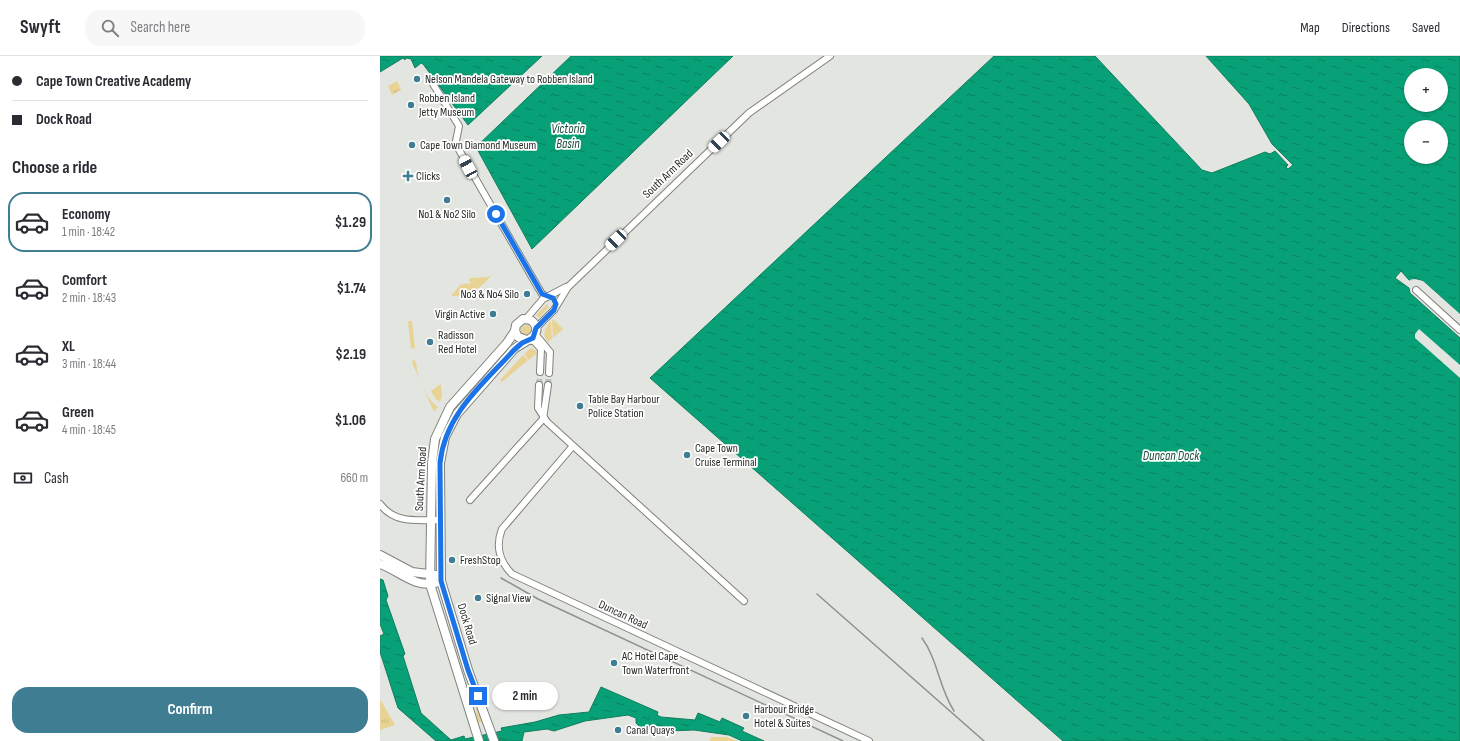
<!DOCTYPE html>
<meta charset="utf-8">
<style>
body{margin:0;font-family:"Sofia Sans Condensed",sans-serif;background:#f7f7f7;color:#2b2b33;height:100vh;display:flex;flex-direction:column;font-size:15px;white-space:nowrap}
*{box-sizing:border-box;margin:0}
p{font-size:13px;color:#7c7c81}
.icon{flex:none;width:22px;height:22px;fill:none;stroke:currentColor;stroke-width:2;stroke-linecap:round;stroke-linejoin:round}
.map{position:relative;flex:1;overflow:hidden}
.drawer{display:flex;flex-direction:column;background:#fff;width:380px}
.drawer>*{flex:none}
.banner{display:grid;align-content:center;height:88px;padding:0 12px;background:#fff}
.controls{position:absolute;left:1024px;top:12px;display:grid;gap:8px}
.controls a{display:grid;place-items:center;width:44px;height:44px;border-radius:50%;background:#fff;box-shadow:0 1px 3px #0004;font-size:20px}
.end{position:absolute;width:18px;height:18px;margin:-9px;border:5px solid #1a73e8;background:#fff;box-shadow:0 0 0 2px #fff}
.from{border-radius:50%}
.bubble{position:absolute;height:28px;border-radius:14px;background:#fff;box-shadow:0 1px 3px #0004;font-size:13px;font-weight:700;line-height:28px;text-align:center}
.car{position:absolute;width:12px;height:24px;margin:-12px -6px;border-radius:5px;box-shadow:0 0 3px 1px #0007;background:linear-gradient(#fff 24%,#345 0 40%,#fff 0 76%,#345 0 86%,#fff 0)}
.banner b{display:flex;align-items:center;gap:14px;height:38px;font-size:15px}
.banner b+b{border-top:1px solid #e1e1e2}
.banner i{width:10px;height:10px;background:#2b2b33}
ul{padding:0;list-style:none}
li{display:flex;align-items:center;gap:12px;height:60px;margin:0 8px 6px;padding:0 4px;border:2px solid transparent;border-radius:16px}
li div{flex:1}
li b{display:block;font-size:15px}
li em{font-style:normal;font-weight:700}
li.active{border-color:#3f7d93}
li>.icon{width:36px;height:36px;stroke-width:1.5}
h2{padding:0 12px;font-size:18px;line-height:48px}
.pay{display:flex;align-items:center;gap:10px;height:44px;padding:0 12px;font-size:15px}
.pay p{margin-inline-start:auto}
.primary-button{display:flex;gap:8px;margin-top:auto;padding:8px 12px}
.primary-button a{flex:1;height:46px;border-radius:16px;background:#3f7d93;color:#fff;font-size:16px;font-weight:700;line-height:46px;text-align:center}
header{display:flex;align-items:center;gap:24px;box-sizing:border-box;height:56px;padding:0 20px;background:#fff;border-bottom:1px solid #e1e1e2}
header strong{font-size:19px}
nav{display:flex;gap:22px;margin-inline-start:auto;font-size:14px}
.search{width:280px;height:36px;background:#f7f7f7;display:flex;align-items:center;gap:10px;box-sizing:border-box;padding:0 14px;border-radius:16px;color:#7c7c81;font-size:15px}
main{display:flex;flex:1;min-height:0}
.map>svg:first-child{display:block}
</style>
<header>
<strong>Swyft</strong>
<div class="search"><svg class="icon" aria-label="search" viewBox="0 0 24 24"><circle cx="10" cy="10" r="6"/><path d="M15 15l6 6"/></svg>Search here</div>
<nav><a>Map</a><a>Directions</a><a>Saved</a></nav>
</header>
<main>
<section class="drawer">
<div class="banner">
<b><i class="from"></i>Cape Town Creative Academy</b>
<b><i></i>Dock Road</b>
</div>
<h2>Choose a ride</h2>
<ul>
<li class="active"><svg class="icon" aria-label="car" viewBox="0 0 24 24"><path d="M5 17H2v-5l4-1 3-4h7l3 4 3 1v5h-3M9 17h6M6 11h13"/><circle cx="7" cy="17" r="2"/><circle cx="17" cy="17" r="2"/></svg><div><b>Economy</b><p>1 min · 18:42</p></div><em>$1.29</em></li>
<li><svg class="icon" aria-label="car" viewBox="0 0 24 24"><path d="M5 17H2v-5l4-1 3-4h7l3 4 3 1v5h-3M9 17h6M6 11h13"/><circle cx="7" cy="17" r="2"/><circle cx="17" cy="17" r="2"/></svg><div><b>Comfort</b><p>2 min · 18:43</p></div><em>$1.74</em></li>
<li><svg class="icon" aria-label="car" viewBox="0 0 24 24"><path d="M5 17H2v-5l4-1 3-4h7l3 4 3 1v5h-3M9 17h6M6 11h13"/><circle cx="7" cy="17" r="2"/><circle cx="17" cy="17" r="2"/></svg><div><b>XL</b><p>3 min · 18:44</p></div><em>$2.19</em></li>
<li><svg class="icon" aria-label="car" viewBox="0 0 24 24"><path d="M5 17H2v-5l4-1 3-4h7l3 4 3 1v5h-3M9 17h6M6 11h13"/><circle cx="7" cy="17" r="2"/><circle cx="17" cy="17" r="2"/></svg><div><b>Green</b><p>4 min · 18:45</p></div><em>$1.06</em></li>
</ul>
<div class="pay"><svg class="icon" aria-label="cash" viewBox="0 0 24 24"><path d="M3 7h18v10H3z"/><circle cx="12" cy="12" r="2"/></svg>Cash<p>660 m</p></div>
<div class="primary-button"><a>Confirm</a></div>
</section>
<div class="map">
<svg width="1080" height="685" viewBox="0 0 1080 685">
<defs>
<pattern id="park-tufts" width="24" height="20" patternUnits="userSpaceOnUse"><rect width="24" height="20" fill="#e9d394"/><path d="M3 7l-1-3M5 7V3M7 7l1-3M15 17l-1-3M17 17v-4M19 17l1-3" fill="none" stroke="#c8b580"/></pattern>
<pattern id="water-ripples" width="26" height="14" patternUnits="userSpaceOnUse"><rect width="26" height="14" fill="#08a076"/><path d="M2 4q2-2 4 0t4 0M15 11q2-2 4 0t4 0" fill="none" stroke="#098361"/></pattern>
</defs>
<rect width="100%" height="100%" fill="#e3e6e0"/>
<g fill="#e9d394">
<path d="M 112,218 C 102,232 89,241 71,240 L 81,228 L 84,229 L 85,227 L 89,228 L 91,226 L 89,225 L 90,222 L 108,221 Z"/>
<path d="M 167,248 L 169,251 L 159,262 L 156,259 Z"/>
<path d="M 173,263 L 183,273 L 173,282 L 172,265 Z"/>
<path d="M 28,265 L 32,265 L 35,292 L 31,293 Z"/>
<path d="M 171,265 L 172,283 L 168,286 C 161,279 165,272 171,265 Z"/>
<circle cx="146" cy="274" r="5"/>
<path d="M 151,292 L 155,294 L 157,297 L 149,304 L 144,298 Z"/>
<path d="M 143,299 L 148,304 L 122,326 L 120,324 Z"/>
<path d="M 33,303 C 38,307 36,310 37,315 C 39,325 49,346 58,351 L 54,356 L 32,307 Z"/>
<path d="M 61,328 L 62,340 L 60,346 L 55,342 L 51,335 Z"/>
<path d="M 79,594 L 102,666 L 97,667 L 96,651 L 80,600 L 76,595 Z"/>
<path d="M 331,681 L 347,681 L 357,685 L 330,685 Z"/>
</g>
<g fill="url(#park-tufts)">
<path d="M 17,25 L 21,34 L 12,39 L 8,30 Z"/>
<path d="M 0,643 L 15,669 L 0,674 Z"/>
</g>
<g fill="url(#water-ripples)" stroke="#127d5f" fill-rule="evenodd">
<path d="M 0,0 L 162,0 L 88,69 L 43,8 L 41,7 L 35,12 L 31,3 L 26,2 L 25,4 L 23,2 L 0,16 Z"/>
<path d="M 191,0 L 353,0 L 152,193 L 96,91 Z"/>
<path d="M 614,0 L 715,0 L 822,114 L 832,117 L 885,96 L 890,98 L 895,95 L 908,109 L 906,111 L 908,113 L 913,109 L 892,88 L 869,48 L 826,0 L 1080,0 L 1080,258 L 1043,225 L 1037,223 L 1029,224 L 1021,215 L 1015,222 L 1029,232 L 1030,237 L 1080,282 L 1080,685 L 683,685 L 270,322 ZM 1031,19 L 1061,19 L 1061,49 L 1031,49 ZM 1031,71 L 1061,71 L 1061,101 L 1031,101 Z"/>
<path d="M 0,523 L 3,524 L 8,540 L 6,544 L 25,598 L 23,600 L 41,657 L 71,684 L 84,680 L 85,683 L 122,675 L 121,672 L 155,666 L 179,659 L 209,656 L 221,631 L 278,656 L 277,659 L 281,661 L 315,664 L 318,657 L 340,666 L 342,662 L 364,672 L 362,675 L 384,685 L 362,685 L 349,679 L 314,674 L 287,675 L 261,672 L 256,667 L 256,662 L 248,659 L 205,665 L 174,675 L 167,673 L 144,676 L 142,685 L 56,685 L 18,652 L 0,596 L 0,580 L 4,578 L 0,568 Z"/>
</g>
<g fill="#e3e6e0">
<path d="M 1034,223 L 1043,225 L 1080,258 L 1080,260 L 1042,227 L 1029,224 Z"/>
<path d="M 1039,273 L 1080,309 L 1080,322 L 1035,282 L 1035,278 Z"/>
</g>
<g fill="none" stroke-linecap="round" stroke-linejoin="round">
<g stroke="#bec1bb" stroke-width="6" stroke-dasharray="6 3" stroke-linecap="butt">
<path d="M 159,329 L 160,316"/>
<path d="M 168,329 L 169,317"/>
</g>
<defs>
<g id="minor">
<path d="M 53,28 L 79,70 L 76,85 L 78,92 L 156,228 L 162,238 L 167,241"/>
<path d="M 1036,234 L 1080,274"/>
<path d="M 146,263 L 163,243 L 186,231"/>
<path d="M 156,272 L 174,254 L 188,231 L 369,57 L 450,0"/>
<path d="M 155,278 L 170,296 L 169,317"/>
<path d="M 149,284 L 155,286 L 161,293 L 160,316"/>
<path d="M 159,329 L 158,352 L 167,366 L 364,545"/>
<path d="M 163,363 L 168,329"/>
<path d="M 192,391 L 122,473 C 115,490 120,506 132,518 L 489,685"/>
<path d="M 90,444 L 163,363"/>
<path d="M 0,448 C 15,468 37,464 60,464"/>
</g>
<g id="tertiary">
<path d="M 0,499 L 32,516 L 56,519"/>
<path d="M 0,508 C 18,514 35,532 55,527"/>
<path d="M 99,685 L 50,528 L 52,407 L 55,383 L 70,351 L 127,287 L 135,275"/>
<path d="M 114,685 L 88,614 L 61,525 L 60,407 L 65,381 L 77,358 L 134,293 C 141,287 164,280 154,267 C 151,263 147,263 143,263 L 136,269 L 135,275 L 138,281 L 147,284"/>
</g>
</defs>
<use href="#minor" stroke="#7f827c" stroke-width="8"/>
<use href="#tertiary" stroke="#7f827c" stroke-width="10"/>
<use href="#minor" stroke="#fff" stroke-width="6"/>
<use href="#tertiary" stroke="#fff" stroke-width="8"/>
<g stroke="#8f918d" stroke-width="1.5">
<path d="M 121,522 L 158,543 L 463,685"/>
<path d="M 437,538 L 604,685"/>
<path d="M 542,582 C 558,604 559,632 574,655"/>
</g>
</g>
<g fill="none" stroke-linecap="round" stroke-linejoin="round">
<path stroke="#1a73e8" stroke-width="5" d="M 98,640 L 88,614 L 61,525 L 60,407 C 65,358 103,328 134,294 L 142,287 L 153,282 L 156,272 L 174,254 L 176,248 L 173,242 L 162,238 L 116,158"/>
</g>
<g fill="#3f7d93" stroke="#fff" stroke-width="1.5">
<circle cx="37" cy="23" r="4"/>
<circle cx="31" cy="49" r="4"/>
<circle cx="32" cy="89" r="4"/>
<path d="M26 114h4v4h4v4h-4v4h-4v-4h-4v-4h4z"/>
<circle cx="67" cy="144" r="4"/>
<circle cx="147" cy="238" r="4"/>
<circle cx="113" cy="258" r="4"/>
<circle cx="50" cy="286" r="4"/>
<circle cx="200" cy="350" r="4"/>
<circle cx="307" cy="399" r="4"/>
<circle cx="72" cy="504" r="4"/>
<circle cx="98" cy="542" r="4"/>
<circle cx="234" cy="607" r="4"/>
<circle cx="366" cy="660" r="4"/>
<circle cx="238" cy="674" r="4"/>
</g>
<g text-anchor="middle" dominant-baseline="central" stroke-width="3.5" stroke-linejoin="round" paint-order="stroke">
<g font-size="12" fill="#292b28" stroke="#fff" text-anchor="start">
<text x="45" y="23">Nelson Mandela Gateway to Robben Island</text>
<text x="39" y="42">Robben Island<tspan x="39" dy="14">Jetty Museum</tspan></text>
<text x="40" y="89">Cape Town Diamond Museum</text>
<text x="36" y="120">Clicks</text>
<text x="67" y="158" text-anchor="middle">No1 &amp; No2 Silo</text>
<text x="139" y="238" text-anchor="end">No3 &amp; No4 Silo</text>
<text x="105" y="258" text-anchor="end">Virgin Active</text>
<text x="58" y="279">Radisson<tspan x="58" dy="14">Red Hotel</tspan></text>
<text x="208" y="343">Table Bay Harbour<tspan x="208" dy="14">Police Station</tspan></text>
<text x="315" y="392">Cape Town<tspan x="315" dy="14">Cruise Terminal</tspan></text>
<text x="80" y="504">FreshStop</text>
<text x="106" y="542">Signal View</text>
<text x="242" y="600">AC Hotel Cape<tspan x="242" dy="14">Town Waterfront</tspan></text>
<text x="374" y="653">Harbour Bridge<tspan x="374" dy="14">Hotel &amp; Suites</tspan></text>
<text x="246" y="674">Canal Quays</text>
</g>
<g font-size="12" fill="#292b28" stroke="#fff">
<text transform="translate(288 118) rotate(-44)">South Arm Road</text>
<text transform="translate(41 423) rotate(-87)">South Arm Road</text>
<text transform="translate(243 559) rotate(25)">Duncan Road</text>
<text transform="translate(87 568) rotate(73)">Dock Road</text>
</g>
<g font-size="13" font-style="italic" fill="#164a37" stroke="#fff">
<text x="188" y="73">Victoria<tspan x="188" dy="15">Basin</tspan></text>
<text x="791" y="400">Duncan Dock</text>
</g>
</g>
</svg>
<div class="controls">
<a>+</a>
<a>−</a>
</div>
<i class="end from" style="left:116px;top:158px"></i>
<i class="end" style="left:98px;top:640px"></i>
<div class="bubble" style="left:112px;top:626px;width:66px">2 min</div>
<i class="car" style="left:339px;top:86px;rotate:226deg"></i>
<i class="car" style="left:88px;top:111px;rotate:332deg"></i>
<i class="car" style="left:236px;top:184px;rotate:226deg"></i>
</div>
</main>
